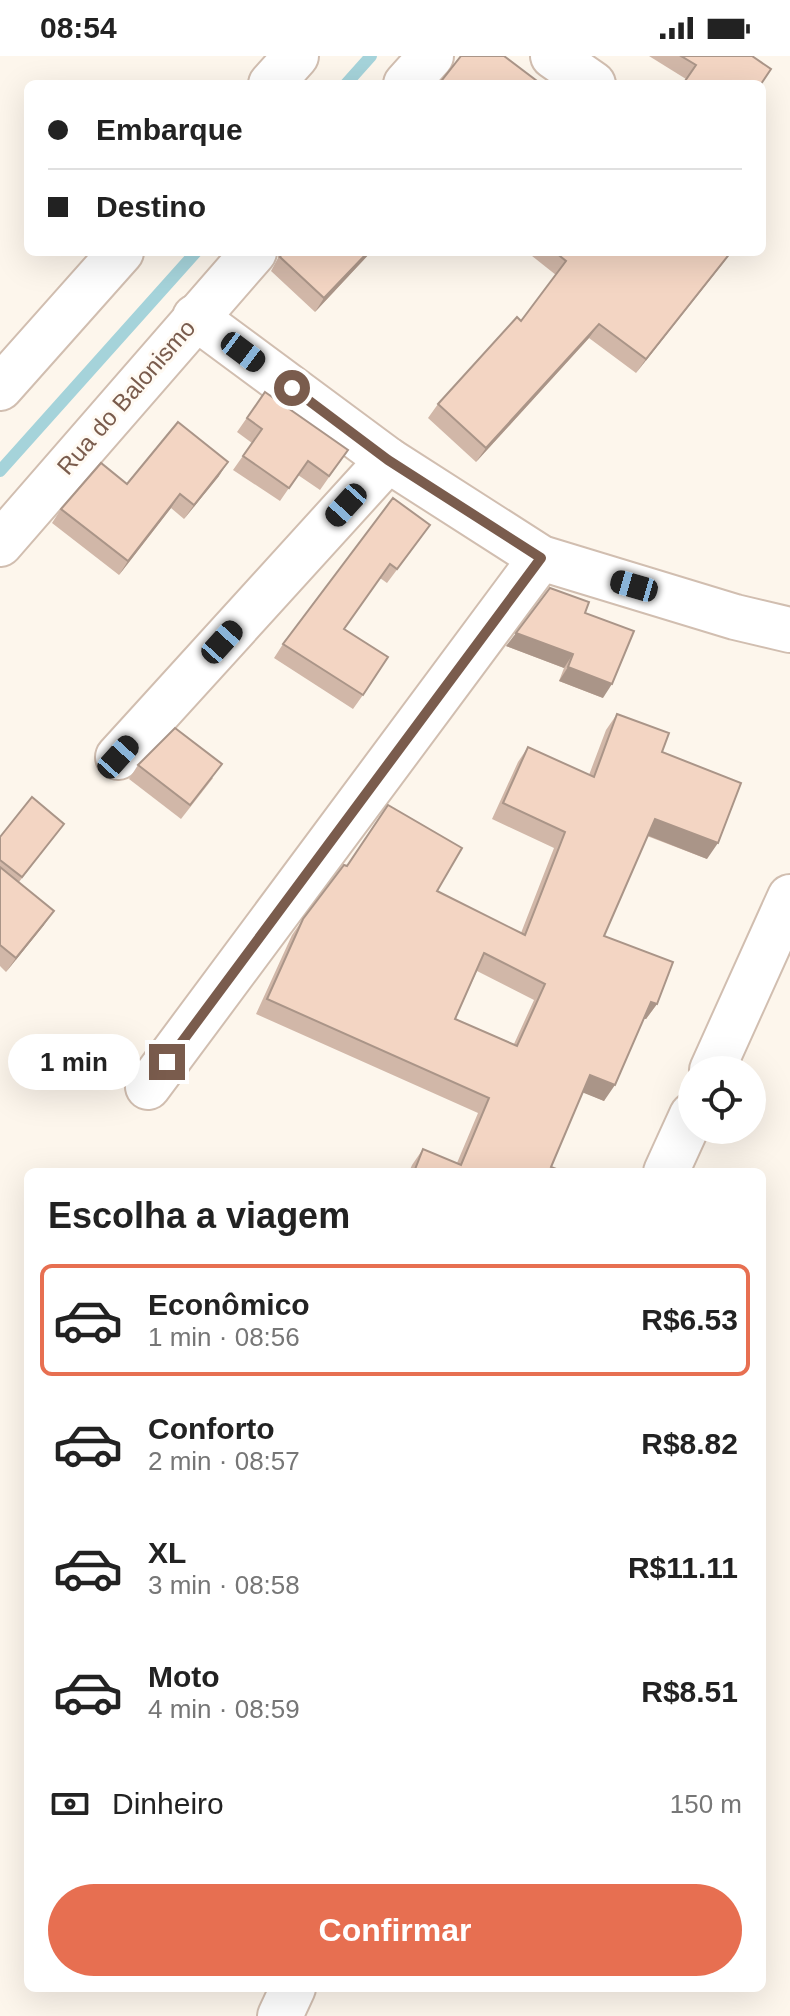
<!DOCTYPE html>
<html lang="pt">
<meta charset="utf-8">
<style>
body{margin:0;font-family:Helvetica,sans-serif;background:#f6f6f6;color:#222;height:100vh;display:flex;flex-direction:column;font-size:30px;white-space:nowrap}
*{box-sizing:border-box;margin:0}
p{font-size:26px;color:#767676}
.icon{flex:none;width:44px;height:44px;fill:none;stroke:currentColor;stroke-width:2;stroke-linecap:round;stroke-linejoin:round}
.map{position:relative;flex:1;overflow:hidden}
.side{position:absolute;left:24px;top:1112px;width:742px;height:824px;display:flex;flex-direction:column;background:#fff;border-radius:12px;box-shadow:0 8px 32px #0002}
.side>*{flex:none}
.guide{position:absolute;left:24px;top:24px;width:742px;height:176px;border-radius:12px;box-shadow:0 8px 32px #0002;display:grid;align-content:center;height:176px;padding:0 24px;background:#fff}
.tools{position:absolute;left:678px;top:1000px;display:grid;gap:16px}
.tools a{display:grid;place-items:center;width:88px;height:88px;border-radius:50%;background:#fff;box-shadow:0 8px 32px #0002;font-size:40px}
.end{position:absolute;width:36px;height:36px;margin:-18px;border:10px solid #7a5c4d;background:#fff;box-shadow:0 0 0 4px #fff}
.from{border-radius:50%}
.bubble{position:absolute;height:56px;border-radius:28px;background:#fff;box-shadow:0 8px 32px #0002;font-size:26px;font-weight:700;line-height:56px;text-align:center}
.car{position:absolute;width:24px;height:48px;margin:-24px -12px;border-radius:10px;box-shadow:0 0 6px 2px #0007;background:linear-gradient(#222 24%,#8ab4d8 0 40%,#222 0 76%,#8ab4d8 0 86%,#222 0)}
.guide b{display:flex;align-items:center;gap:28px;height:76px;font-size:30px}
.guide b+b{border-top:2px solid #e0e0e0}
.guide i{width:20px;height:20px;background:#222}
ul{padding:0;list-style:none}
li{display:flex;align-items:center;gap:24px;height:112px;margin:0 16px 12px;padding:0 8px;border:4px solid transparent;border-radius:12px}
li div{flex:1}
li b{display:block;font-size:30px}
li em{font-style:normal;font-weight:700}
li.active{border-color:#e76f51}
li>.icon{width:72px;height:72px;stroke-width:1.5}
h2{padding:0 24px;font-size:36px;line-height:96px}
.pay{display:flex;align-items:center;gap:20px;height:88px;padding:0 24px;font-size:30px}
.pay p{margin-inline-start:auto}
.primary-button{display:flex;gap:16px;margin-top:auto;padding:16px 24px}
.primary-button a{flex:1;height:92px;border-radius:48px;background:#e76f51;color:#fff;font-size:32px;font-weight:700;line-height:92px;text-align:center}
.status{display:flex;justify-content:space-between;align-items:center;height:56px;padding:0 40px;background:#fff;direction:ltr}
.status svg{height:22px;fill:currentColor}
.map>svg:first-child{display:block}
</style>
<div class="status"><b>08:54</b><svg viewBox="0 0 49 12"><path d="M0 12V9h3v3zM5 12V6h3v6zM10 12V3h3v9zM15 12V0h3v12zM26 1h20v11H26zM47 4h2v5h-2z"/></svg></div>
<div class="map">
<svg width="790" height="1960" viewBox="0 0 790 1960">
<rect width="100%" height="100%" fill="#fdf6ec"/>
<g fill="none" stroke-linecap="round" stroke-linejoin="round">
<g stroke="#a5d3da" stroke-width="12">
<path d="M 346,28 L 371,0"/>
<path d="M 0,415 L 196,196"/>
</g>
<defs>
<g id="minor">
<path d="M 553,0 L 593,28"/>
<path d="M 271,28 L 296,0"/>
<path d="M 406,28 L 431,0"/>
<path d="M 195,261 L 388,404 L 541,502 L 735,561 L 790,574"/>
<path d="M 0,332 L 121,196"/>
<path d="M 0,488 L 254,196"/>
<path d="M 118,701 L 388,404"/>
<path d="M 712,1014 L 790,841"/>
<path d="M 148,1031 L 541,502"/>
<path d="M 666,1116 L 692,1059"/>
<path d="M 280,1960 L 293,1932"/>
</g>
</defs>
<use href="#minor" stroke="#d1beb0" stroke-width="48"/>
<use href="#minor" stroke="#fff" stroke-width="44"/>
</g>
<g fill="#d1b7a8" fill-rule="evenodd">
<path d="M 649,0 L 752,0 L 686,23 Z"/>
<path d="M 278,196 L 371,196 L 315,256 L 271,215 L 278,202 Z"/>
<path d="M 527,196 L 731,196 L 636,317 L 589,282 L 476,406 L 428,362 L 438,348 L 521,265 L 556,219 Z"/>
<path d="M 265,336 L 348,394 L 320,434 L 298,419 L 280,445 L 233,414 L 252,387 L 237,376 Z"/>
<path d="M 219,420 L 184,463 L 171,452 L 119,519 L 52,467 L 61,453 L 127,428 Z"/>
<path d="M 420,483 L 387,527 L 380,522 L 344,573 L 363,639 L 353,653 L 274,602 L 283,588 Z"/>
<path d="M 585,557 L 603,642 L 559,625 L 564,612 L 506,590 Z"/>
<path d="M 617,658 L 662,696 L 707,803 L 647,780 L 604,880 L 657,948 L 646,963 L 644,963 L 604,1045 L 583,1036 L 551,1111 L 564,1116 L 409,1116 L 412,1109 L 423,1093 L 457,1107 L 478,1057 L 256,958 L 292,879 L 303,863 L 437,835 L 521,877 L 554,792 L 492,763 L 518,706 L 528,691 L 589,719 L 606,674 ZM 477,915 L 534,944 L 514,988 L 455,963 Z"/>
<path d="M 138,709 L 213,722 L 181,763 L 129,723 Z"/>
<path d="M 0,781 L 54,781 L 19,826 L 44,869 L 6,916 L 0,910 Z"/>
</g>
<g fill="#aa9588">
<path d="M 368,196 L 371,196 L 315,256 L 324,242 Z"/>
<path d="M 731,196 L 724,206 L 636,317 L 646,303 Z"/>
<path d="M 599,268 L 589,282 L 476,406 L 486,392 Z"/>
<path d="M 228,406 L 219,420 L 184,463 L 194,449 Z"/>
<path d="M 180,438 L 171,452 L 119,519 L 128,505 Z"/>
<path d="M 516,577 L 573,598 L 564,612 L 506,590 Z"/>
<path d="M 568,611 L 612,628 L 603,642 L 559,625 Z"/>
<path d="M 655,763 L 718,787 L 707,803 L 644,778 Z"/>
<path d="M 54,855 L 44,869 L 6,916 L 16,902 Z"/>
<path d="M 651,946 L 657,948 L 646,963 L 640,961 Z"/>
<path d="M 590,1019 L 615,1029 L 604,1045 L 579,1035 Z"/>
</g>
<g fill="#f3d5c3" stroke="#aa9588" stroke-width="2" fill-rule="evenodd">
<path d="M 461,0 L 504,0 L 541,28 L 439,28 Z"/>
<path d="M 681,0 L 752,0 L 771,13 L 761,28 L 683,28 L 696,9 Z"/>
<path d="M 283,196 L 368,196 L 324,242 L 280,201 Z"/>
<path d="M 555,196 L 731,196 L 646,303 L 599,268 L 486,392 L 438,348 L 517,261 L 521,265 L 566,205 Z"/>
<path d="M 265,336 L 348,394 L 329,420 L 308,405 L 289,432 L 243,400 L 262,373 L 247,362 Z"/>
<path d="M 178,366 L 228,406 L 194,449 L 180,438 L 128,505 L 61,453 L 101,407 L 127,428 Z"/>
<path d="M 393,442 L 430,469 L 397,513 L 390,508 L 344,573 L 388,601 L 363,639 L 283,588 Z"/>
<path d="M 550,532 L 589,546 L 585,557 L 634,575 L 612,628 L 568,611 L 573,598 L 516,577 Z"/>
<path d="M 617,658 L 669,677 L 662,696 L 741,727 L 718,787 L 655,763 L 604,880 L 673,906 L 657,948 L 651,946 L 615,1029 L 590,1019 L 551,1111 L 564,1116 L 414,1116 L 423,1093 L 461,1109 L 489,1042 L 267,943 L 303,863 L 344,809 L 347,810 L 388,749 L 462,792 L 437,835 L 525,879 L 565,776 L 503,747 L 528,691 L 594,721 ZM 484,897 L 545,928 L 517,990 L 455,963 Z"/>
<path d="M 175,672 L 222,708 L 190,749 L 138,709 Z"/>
<path d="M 32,741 L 64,768 L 22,821 L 0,804 L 0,781 Z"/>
<path d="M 0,811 L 54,855 L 16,902 L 0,889 Z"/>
</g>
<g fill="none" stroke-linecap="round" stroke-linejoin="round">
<path stroke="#7a5c4d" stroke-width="10" d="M 167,1006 L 541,502 L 388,404 L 292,332"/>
</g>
<g text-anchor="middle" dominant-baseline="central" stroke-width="6" stroke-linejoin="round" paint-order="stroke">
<g font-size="24" fill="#7a5c4d" stroke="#fffaf3">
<text transform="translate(126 341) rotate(-49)">Rua do Balonismo</text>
</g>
</g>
</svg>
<div class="tools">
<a><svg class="icon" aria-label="locate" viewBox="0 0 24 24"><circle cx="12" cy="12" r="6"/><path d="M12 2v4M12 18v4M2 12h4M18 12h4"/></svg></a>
</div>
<i class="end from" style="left:292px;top:332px"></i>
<i class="end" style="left:167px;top:1006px"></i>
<div class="bubble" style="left:8px;top:978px;width:132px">1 min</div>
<i class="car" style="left:243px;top:296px;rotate:127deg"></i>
<i class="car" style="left:346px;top:449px;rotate:222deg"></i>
<i class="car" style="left:634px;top:530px;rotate:286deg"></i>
<i class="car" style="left:222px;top:586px;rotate:42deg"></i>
<i class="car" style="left:118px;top:701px;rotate:42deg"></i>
<div class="guide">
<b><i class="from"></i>Embarque</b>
<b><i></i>Destino</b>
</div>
<section class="side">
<h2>Escolha a viagem</h2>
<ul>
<li class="active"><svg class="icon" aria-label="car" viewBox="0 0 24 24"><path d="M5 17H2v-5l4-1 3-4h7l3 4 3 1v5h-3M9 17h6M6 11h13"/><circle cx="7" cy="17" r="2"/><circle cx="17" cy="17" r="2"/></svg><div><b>Econômico</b><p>1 min · 08:56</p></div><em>R$6.53</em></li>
<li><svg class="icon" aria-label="car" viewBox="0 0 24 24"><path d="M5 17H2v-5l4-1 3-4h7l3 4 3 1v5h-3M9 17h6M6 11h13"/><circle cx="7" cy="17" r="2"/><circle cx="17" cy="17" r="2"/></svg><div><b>Conforto</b><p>2 min · 08:57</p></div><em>R$8.82</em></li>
<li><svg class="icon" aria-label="car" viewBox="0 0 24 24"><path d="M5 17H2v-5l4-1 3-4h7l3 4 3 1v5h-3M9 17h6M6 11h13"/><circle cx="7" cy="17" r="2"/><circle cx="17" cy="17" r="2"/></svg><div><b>XL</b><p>3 min · 08:58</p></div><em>R$11.11</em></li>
<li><svg class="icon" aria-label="car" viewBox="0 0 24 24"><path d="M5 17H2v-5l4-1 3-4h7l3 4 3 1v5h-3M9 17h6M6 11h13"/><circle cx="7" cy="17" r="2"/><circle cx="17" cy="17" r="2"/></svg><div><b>Moto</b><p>4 min · 08:59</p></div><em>R$8.51</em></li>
</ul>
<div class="pay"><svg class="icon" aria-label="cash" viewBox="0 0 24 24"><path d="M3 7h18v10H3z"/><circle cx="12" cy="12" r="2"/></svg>Dinheiro<p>150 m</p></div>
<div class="primary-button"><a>Confirmar</a></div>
</section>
</div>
